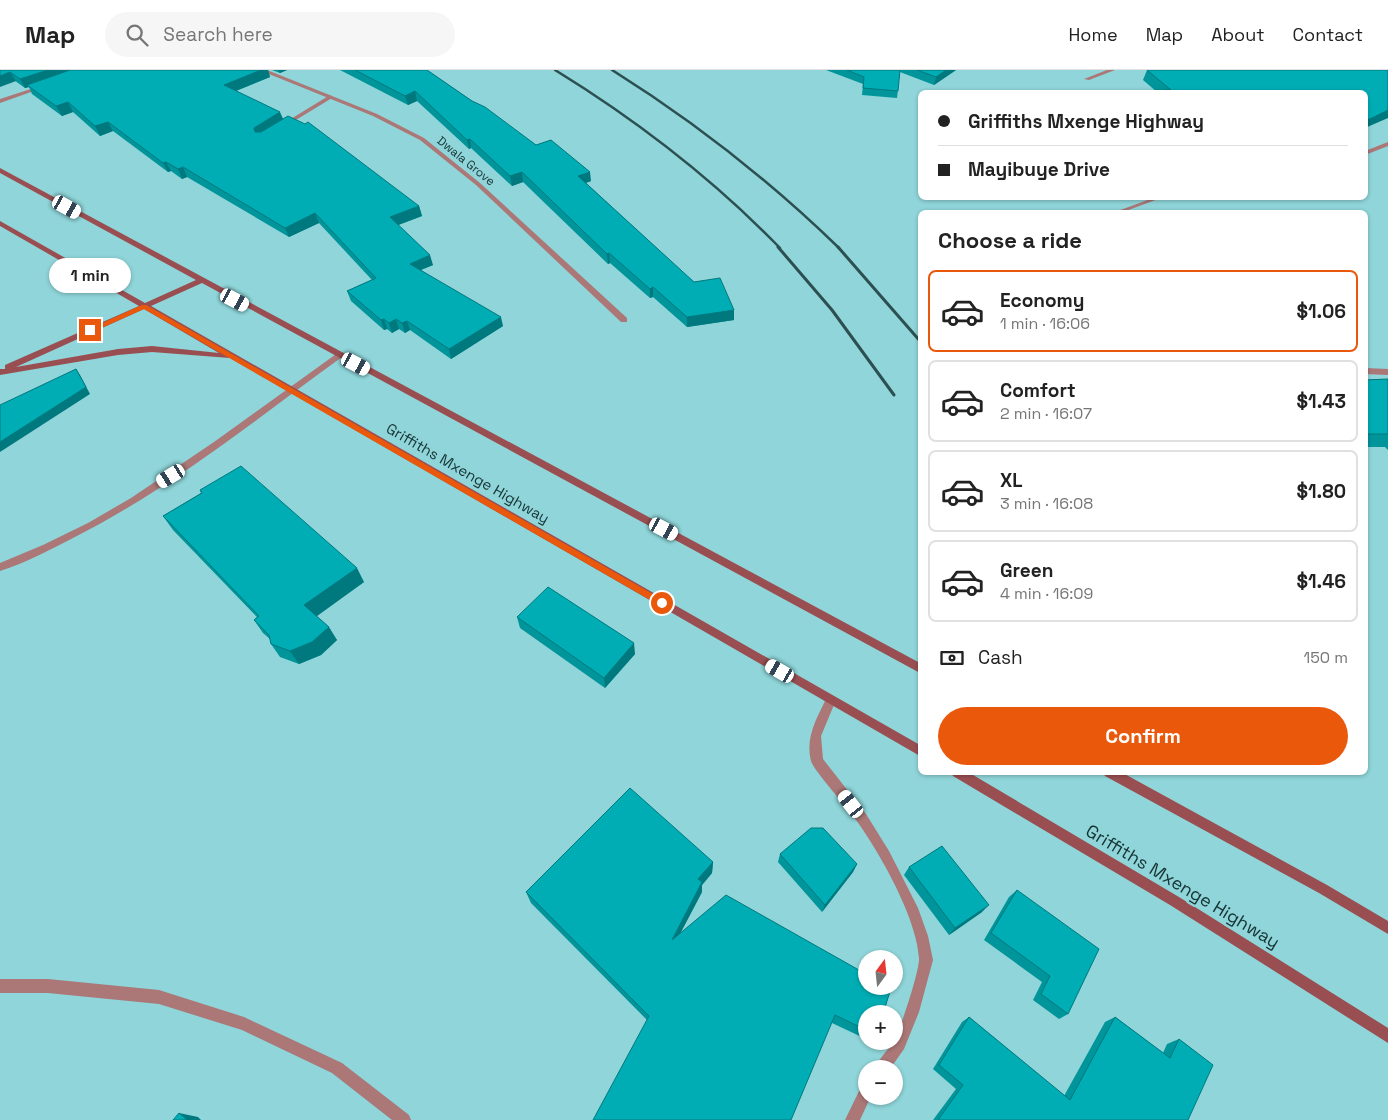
<!DOCTYPE html>
<meta charset="utf-8">
<style>
body{margin:0;font-family:"Space Grotesk",sans-serif;background:#f6f6f6;color:#222;height:100vh;display:flex;flex-direction:column;font-size:19px;white-space:nowrap}
*{box-sizing:border-box;margin:0}
p{font-size:16px;color:#767676}
.icon{flex:none;width:28px;height:28px;fill:none;stroke:currentColor;stroke-width:2;stroke-linecap:round;stroke-linejoin:round}
.map{position:relative;flex:1;overflow:hidden}
.side{position:absolute;left:918px;top:140px;width:450px;height:565px;display:flex;flex-direction:column;background:#fff;border-radius:8px;box-shadow:0 1px 4px #0004}
.side>*{flex:none}
.hud{position:absolute;left:918px;top:20px;width:450px;height:110px;border-radius:8px;box-shadow:0 1px 4px #0004;display:grid;align-content:center;height:110px;padding:0 20px;background:#fff}
.needle{width:32px;rotate:15deg}
.tools{position:absolute;left:858px;top:880px;display:grid;gap:10px}
.tools a{display:grid;place-items:center;width:45px;height:45px;border-radius:50%;background:#fff;box-shadow:0 1px 4px #0004;font-size:25px}
.end{position:absolute;width:22px;height:22px;margin:-11px;border:6px solid #ea580c;background:#fff;box-shadow:0 0 0 2px #fff}
.from{border-radius:50%}
.bubble{position:absolute;height:35px;border-radius:18px;background:#fff;box-shadow:0 1px 4px #0004;font-size:16px;font-weight:700;line-height:35px;text-align:center}
.car{position:absolute;width:15px;height:30px;margin:-15px -8px;border-radius:6px;box-shadow:0 0 4px 1px #0007;background:linear-gradient(#fff 24%,#345 0 40%,#fff 0 76%,#345 0 86%,#fff 0)}
.hud b{display:flex;align-items:center;gap:18px;height:48px;font-size:19px}
.hud b+b{border-top:1px solid #e0e0e0}
.hud i{width:12px;height:12px;background:#222}
ul{padding:0;list-style:none}
li{display:flex;align-items:center;gap:15px;height:82px;margin:0 10px 8px;padding:0 10px;border:2px solid #e0e0e0;border-radius:8px}
li div{flex:1}
li b{display:block;font-size:19px}
li em{font-style:normal;font-weight:700}
li.active{border-color:#ea580c}
li>.icon{width:45px;height:45px;stroke-width:1.5}
h2{padding:0 20px;font-size:22px;line-height:60px}
.pay{display:flex;align-items:center;gap:12px;height:55px;padding:0 20px;font-size:19px}
.pay p{margin-inline-start:auto}
.action{display:flex;gap:10px;margin-top:auto;padding:10px 20px}
.action a{flex:1;height:58px;border-radius:30px;background:#ea580c;color:#fff;font-size:20px;font-weight:700;line-height:58px;text-align:center}
header{display:flex;align-items:center;gap:30px;box-sizing:border-box;height:70px;padding:0 25px;background:#fff;border-bottom:1px solid #e0e0e0}
header strong{font-size:24px}
nav{display:flex;gap:28px;margin-inline-start:auto;font-size:18px}
.search{width:350px;height:45px;background:#f6f6f6;display:flex;align-items:center;gap:12px;box-sizing:border-box;padding:0 18px;border-radius:28px;color:#767676;font-size:19px}
.map>svg:first-child{display:block}
</style>
<header>
<strong>Map</strong>
<div class="search"><svg class="icon" aria-label="search" viewBox="0 0 24 24"><circle cx="10" cy="10" r="6"/><path d="M15 15l6 6"/></svg>Search here</div>
<nav><a>Home</a><a>Map</a><a>About</a><a>Contact</a></nav>
</header>
<div class="map">
<svg width="1388" height="1050" viewBox="0 0 1388 1050">
<rect width="100%" height="100%" fill="#8fd5d9"/>
<g fill="none" stroke-linecap="round" stroke-linejoin="round">
<g fill="#ab7777" fill-rule="evenodd">
<path d="M 330,25 L 333,27 L 332,28 L 286,56 L 281,55 Z"/>
<path d="M 339,282 L 342,283 L 342,287 C 255,350 170,419 73,468 C 50,480 25,493 0,501 L 0,493 L 43,475 L 88,453 L 131,428 L 214,372 Z"/>
<path d="M 831,625 L 835,627 L 836,630 L 821,666 L 823,689 L 866,744 L 889,781 L 918,838 L 928,866 L 933,890 L 919,942 L 904,979 L 890,999 L 875,999 C 879,988 888,980 894,971 C 900,960 920,900 919,888 C 917,847 876,775 850,742 C 843,733 813,699 811,691 C 805,667 817,648 827,627 Z"/>
<path d="M 0,909 L 48,909 L 159,920 L 244,947 L 342,993 L 409,1045 L 411,1050 L 392,1050 L 332,1003 L 242,960 L 159,934 L 48,923 L 0,923 Z"/>
<path d="M 866,1015 L 866,1026 L 871,1026 L 860,1050 L 845,1050 L 861,1017 Z"/>
</g>
<g fill="#ab7777" fill-rule="evenodd">
<path d="M 259,0 L 267,0 L 377,44 L 424,68 L 480,113 L 627,248 L 627,252 L 621,252 L 476,115 L 420,70 L 373,46 Z"/>
<path d="M 1107,0 L 1115,0 L 1089,10 L 1084,9 Z"/>
<path d="M 40,16 L 45,17 L 0,33 L 0,29 Z"/>
<path d="M 1388,72 L 1388,76 L 1365,85 L 1365,81 Z"/>
<path d="M 1153,128 L 1161,128 L 1123,142 L 1115,142 Z"/>
<path d="M 1365,298 L 1388,299 L 1388,305 L 1365,304 Z"/>
</g>
<g fill="#994f51" fill-rule="evenodd">
<path d="M 0,98 L 920,593 L 920,603 L 202,213 L 151,236 L 920,675 L 920,686 L 230,288 L 152,282 L 118,285 L 0,305 L 0,299 L 5,299 L 5,295 L 139,236 L 0,156 L 0,151 L 145,233 L 196,210 L 0,103 ZM 144,239 L 219,283 L 152,276 L 118,279 L 16,297 Z"/>
<path d="M 951,702 L 968,702 L 1179,827 L 1388,958 L 1388,973 L 1170,835 L 953,706 Z"/>
<path d="M 1103,702 L 1121,702 L 1327,815 L 1388,851 L 1388,864 L 1319,823 L 1105,706 Z"/>
</g>
<g stroke="#2c5051" stroke-width="2.5">
<path d="M 555,0 C 638,51 712,108 780,178"/>
<path d="M 612,0 C 695,52 770,111 839,178"/>
</g>
<g stroke="#2c5051" stroke-width="3">
<path d="M 778,177 L 832,240 L 894,325"/>
<path d="M 838,177 L 920,271"/>
</g>
</g>
<g fill="#00959b">
<path d="M 0,0 L 268,0 L 270,7 L 236,21 L 283,49 L 419,136 L 422,146 L 398,155 L 433,195 L 421,200 L 503,256 L 451,289 L 410,260 L 405,263 L 399,259 L 392,263 L 387,259 L 384,260 L 351,231 L 347,221 L 372,210 L 319,153 L 289,167 L 187,107 L 182,109 L 171,101 L 168,102 L 113,61 L 100,66 L 73,42 L 62,46 L 32,24 L 29,17 L 25,18 Z"/>
<path d="M 272,0 L 287,0 L 280,3 Z"/>
<path d="M 340,0 L 427,0 L 536,75 L 591,111 L 586,113 L 734,250 L 687,257 L 653,227 L 650,228 L 610,193 L 608,194 L 523,112 L 512,116 L 471,78 L 469,79 L 417,31 L 408,35 Z"/>
<path d="M 826,0 L 956,0 L 934,15 L 900,2 L 897,28 L 862,25 L 863,14 Z"/>
<path d="M 1147,0 L 1365,22 L 1157,22 L 1143,10 Z"/>
<path d="M 1388,309 L 1388,380 L 1385,377 L 1365,377 L 1365,310 Z"/>
<path d="M 200,420 L 364,512 L 316,546 L 337,570 L 321,585 L 299,594 L 280,587 L 271,574 L 270,569 L 263,563 L 254,550 L 257,547 L 173,460 L 163,446 L 201,423 Z"/>
<path d="M 517,547 L 635,584 L 605,618 L 520,558 Z"/>
<path d="M 780,784 L 857,794 L 853,802 L 822,842 L 778,792 Z"/>
<path d="M 713,792 L 712,803 L 702,815 L 702,822 L 681,862 L 866,944 L 866,969 L 832,953 L 647,950 L 531,833 L 526,822 Z"/>
<path d="M 909,797 L 982,842 L 949,865 L 904,805 Z"/>
<path d="M 1017,820 L 1068,944 L 1059,949 L 1033,930 L 1042,912 L 984,870 L 1009,827 Z"/>
<path d="M 969,947 L 1064,1026 L 1105,952 L 1115,947 L 1163,983 L 1167,974 L 1179,969 L 1188,1050 L 933,1050 L 956,1019 L 933,999 L 962,952 Z"/>
</g>
<g fill="#00797e">
<path d="M 48,0 L 80,0 L 27,15 L 29,17 L 25,18 L 20,9 Z"/>
<path d="M 261,0 L 268,0 L 270,7 L 228,24 L 224,15 Z"/>
<path d="M 278,0 L 287,0 L 280,3 Z"/>
<path d="M 946,0 L 956,0 L 934,15 L 936,7 Z"/>
<path d="M 10,2 L 16,11 L 0,17 L 0,6 Z"/>
<path d="M 415,21 L 417,31 L 408,35 L 405,26 Z"/>
<path d="M 68,32 L 73,42 L 62,46 L 56,36 Z"/>
<path d="M 1388,40 L 1388,48 L 1365,58 L 1365,49 Z"/>
<path d="M 280,42 L 284,51 L 258,67 L 255,62 L 254,58 Z"/>
<path d="M 108,52 L 113,61 L 100,66 L 95,56 Z"/>
<path d="M 470,69 L 471,78 L 469,79 L 467,70 Z"/>
<path d="M 166,92 L 171,101 L 168,102 L 163,93 Z"/>
<path d="M 183,97 L 187,107 L 182,109 L 178,99 Z"/>
<path d="M 522,102 L 523,112 L 512,116 L 510,106 Z"/>
<path d="M 590,102 L 591,111 L 579,115 L 578,106 Z"/>
<path d="M 419,136 L 422,146 L 393,157 L 390,147 Z"/>
<path d="M 315,143 L 319,153 L 289,167 L 285,158 Z"/>
<path d="M 609,183 L 610,193 L 608,194 L 607,184 Z"/>
<path d="M 430,185 L 433,195 L 413,203 L 410,194 Z"/>
<path d="M 653,217 L 653,227 L 650,228 L 650,219 Z"/>
<path d="M 734,240 L 734,250 L 687,257 L 687,247 Z"/>
<path d="M 501,247 L 503,256 L 451,289 L 449,279 Z"/>
<path d="M 384,249 L 387,259 L 384,260 L 381,250 Z"/>
<path d="M 396,249 L 399,259 L 392,263 L 389,253 Z"/>
<path d="M 407,251 L 410,260 L 405,263 L 402,253 Z"/>
<path d="M 76,299 L 80,305 L 90,324 L 0,382 L 0,372 Z"/>
<path d="M 357,498 L 364,512 L 313,549 L 304,535 Z"/>
<path d="M 329,557 L 337,570 L 321,585 L 299,594 L 290,581 Z"/>
<path d="M 634,573 L 635,584 L 605,618 L 604,608 Z"/>
<path d="M 713,792 L 712,803 L 702,815 L 702,822 L 672,879 L 672,870 L 698,809 Z"/>
<path d="M 857,794 L 853,802 L 822,842 L 825,835 Z"/>
<path d="M 989,835 L 982,842 L 949,865 L 955,858 Z"/>
<path d="M 179,1043 L 198,1047 L 201,1050 L 187,1050 Z"/>
</g>
<g fill="#00adb4" stroke="#00797e">
<path d="M 0,0 L 48,0 L 20,9 L 10,2 L 0,6 Z"/>
<path d="M 70,0 L 261,0 L 224,15 L 280,42 L 254,58 L 255,62 L 261,62 L 288,46 L 305,54 L 308,52 L 419,136 L 390,147 L 430,185 L 410,194 L 501,247 L 449,279 L 407,251 L 402,253 L 396,249 L 389,253 L 384,249 L 381,250 L 347,221 L 376,208 L 315,143 L 285,158 L 183,97 L 178,99 L 166,92 L 163,93 L 108,52 L 95,56 L 68,32 L 56,36 L 27,15 Z"/>
<path d="M 355,0 L 427,0 L 472,31 L 485,37 L 536,75 L 551,70 L 590,102 L 578,106 L 694,212 L 720,208 L 734,240 L 687,247 L 653,217 L 650,219 L 609,183 L 607,184 L 522,102 L 510,106 L 470,69 L 467,70 L 415,21 L 405,26 Z"/>
<path d="M 847,0 L 900,0 L 898,21 L 863,18 L 864,7 Z"/>
<path d="M 917,0 L 946,0 L 936,7 Z"/>
<path d="M 1147,0 L 1388,0 L 1388,40 L 1370,49 L 1365,49 L 1365,22 L 1168,22 L 1165,20 L 1171,20 Z"/>
<path d="M 76,299 L 86,317 L 0,372 L 0,335 Z"/>
<path d="M 1388,309 L 1388,364 L 1365,364 L 1365,310 Z"/>
<path d="M 241,396 L 357,498 L 304,535 L 329,557 L 312,572 L 290,581 L 271,574 L 269,565 L 254,550 L 259,546 L 163,446 L 202,423 L 200,420 Z"/>
<path d="M 548,517 L 634,573 L 604,608 L 517,547 Z"/>
<path d="M 630,718 L 713,792 L 698,809 L 702,812 L 672,870 L 726,825 L 866,904 L 866,916 L 888,916 L 891,918 L 883,944 L 866,944 L 866,960 L 835,945 L 791,1050 L 593,1050 L 649,946 L 526,822 Z"/>
<path d="M 811,758 L 823,758 L 857,794 L 825,835 L 780,784 Z"/>
<path d="M 942,776 L 989,835 L 955,858 L 909,797 Z"/>
<path d="M 1017,820 L 1099,879 L 1068,944 L 1041,924 L 1050,906 L 991,863 Z"/>
<path d="M 969,947 L 1070,1030 L 1115,947 L 1170,988 L 1179,969 L 1213,995 L 1188,1050 L 938,1050 L 963,1015 L 939,995 Z"/>
<path d="M 179,1043 L 187,1050 L 173,1050 Z"/>
</g>
<path fill="#ea580c" d="M 142,235 L 146,235 L 665,531 L 665,535 L 659,535 L 144,239 L 92,262 L 87,260 Z"/>
<g text-anchor="middle" dominant-baseline="central" stroke-width="5" stroke-linejoin="round" paint-order="stroke">
<g font-size="12" fill="#173435" stroke="#8fd5d9">
<text transform="translate(466 91) rotate(39)">Dwala Grove</text>
</g>
<g font-size="15" fill="#173435" stroke="#8fd5d9">
<text transform="translate(468 403) rotate(30)">Griffiths Mxenge Highway</text>
</g>
<g font-size="18" fill="#173435" stroke="#8fd5d9">
<text transform="translate(1183 816) rotate(31)">Griffiths Mxenge Highway</text>
</g>
</g>
</svg>
<div class="tools">
<a><svg class="needle" viewBox="-14 -14 28 28"><path d="M0-13l5 13h-10z" fill="#e53935"/><path d="M0 13l5-13h-10z" fill="#767676"/></svg></a>
<a>+</a>
<a>−</a>
</div>
<i class="end from" style="left:662px;top:533px"></i>
<i class="end" style="left:90px;top:260px"></i>
<div class="bubble" style="left:49px;top:188px;width:82px">1 min</div>
<i class="car" style="left:67px;top:137px;rotate:119deg"></i>
<i class="car" style="left:235px;top:230px;rotate:118deg"></i>
<i class="car" style="left:356px;top:294px;rotate:118deg"></i>
<i class="car" style="left:171px;top:406px;rotate:239deg"></i>
<i class="car" style="left:664px;top:459px;rotate:118deg"></i>
<i class="car" style="left:780px;top:601px;rotate:300deg"></i>
<i class="car" style="left:851px;top:734px;rotate:322deg"></i>
<div class="hud">
<b><i class="from"></i>Griffiths Mxenge Highway</b>
<b><i></i>Mayibuye Drive</b>
</div>
<section class="side">
<h2>Choose a ride</h2>
<ul>
<li class="active"><svg class="icon" aria-label="car" viewBox="0 0 24 24"><path d="M5 17H2v-5l4-1 3-4h7l3 4 3 1v5h-3M9 17h6M6 11h13"/><circle cx="7" cy="17" r="2"/><circle cx="17" cy="17" r="2"/></svg><div><b>Economy</b><p>1 min · 16:06</p></div><em>$1.06</em></li>
<li><svg class="icon" aria-label="car" viewBox="0 0 24 24"><path d="M5 17H2v-5l4-1 3-4h7l3 4 3 1v5h-3M9 17h6M6 11h13"/><circle cx="7" cy="17" r="2"/><circle cx="17" cy="17" r="2"/></svg><div><b>Comfort</b><p>2 min · 16:07</p></div><em>$1.43</em></li>
<li><svg class="icon" aria-label="car" viewBox="0 0 24 24"><path d="M5 17H2v-5l4-1 3-4h7l3 4 3 1v5h-3M9 17h6M6 11h13"/><circle cx="7" cy="17" r="2"/><circle cx="17" cy="17" r="2"/></svg><div><b>XL</b><p>3 min · 16:08</p></div><em>$1.80</em></li>
<li><svg class="icon" aria-label="car" viewBox="0 0 24 24"><path d="M5 17H2v-5l4-1 3-4h7l3 4 3 1v5h-3M9 17h6M6 11h13"/><circle cx="7" cy="17" r="2"/><circle cx="17" cy="17" r="2"/></svg><div><b>Green</b><p>4 min · 16:09</p></div><em>$1.46</em></li>
</ul>
<div class="pay"><svg class="icon" aria-label="cash" viewBox="0 0 24 24"><path d="M3 7h18v10H3z"/><circle cx="12" cy="12" r="2"/></svg>Cash<p>150 m</p></div>
<div class="action"><a>Confirm</a></div>
</section>
</div>
